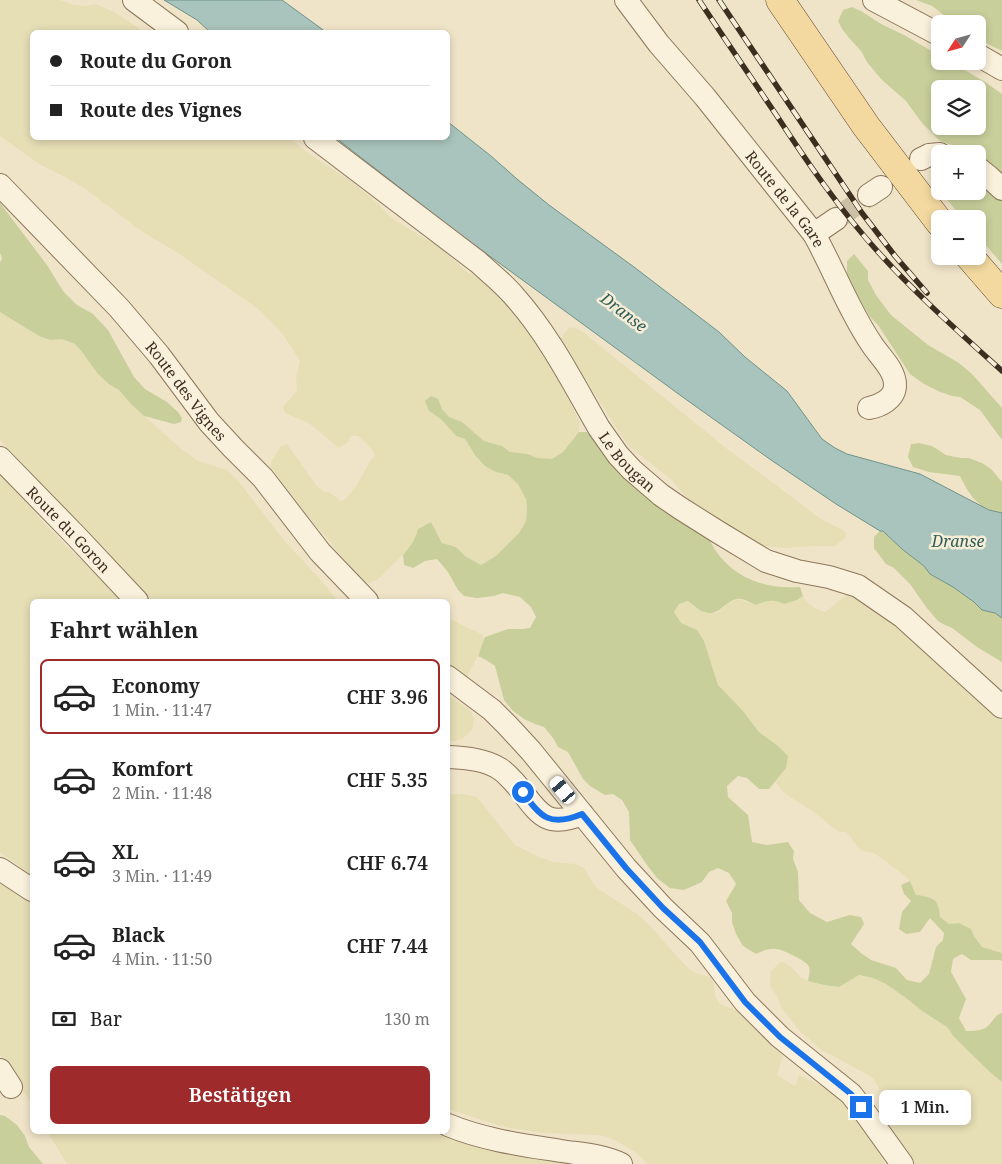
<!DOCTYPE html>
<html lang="de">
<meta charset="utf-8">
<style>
body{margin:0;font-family:"Noto Serif",serif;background:#f2f2f2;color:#222;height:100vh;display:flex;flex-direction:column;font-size:19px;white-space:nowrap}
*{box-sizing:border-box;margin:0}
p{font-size:16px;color:#767676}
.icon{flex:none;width:28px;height:28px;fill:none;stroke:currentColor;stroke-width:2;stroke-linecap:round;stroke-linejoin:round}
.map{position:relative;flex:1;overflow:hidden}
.drawer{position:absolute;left:30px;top:599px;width:420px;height:535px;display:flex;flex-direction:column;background:#fff;border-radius:8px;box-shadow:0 2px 8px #0003}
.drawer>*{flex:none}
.top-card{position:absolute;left:30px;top:30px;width:420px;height:110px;border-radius:8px;box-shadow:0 2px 8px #0003;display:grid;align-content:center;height:110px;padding:0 20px;background:#fff}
.needle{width:32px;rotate:234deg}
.controls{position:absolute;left:931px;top:15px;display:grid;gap:10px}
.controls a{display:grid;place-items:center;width:55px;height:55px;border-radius:8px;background:#fff;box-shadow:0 2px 8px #0003;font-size:25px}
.end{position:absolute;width:22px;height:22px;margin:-11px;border:6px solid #1a73e8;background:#fff;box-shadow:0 0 0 2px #fff}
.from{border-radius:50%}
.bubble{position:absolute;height:35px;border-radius:8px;background:#fff;box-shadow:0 2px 8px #0003;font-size:16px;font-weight:600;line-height:35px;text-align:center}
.car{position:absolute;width:15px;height:30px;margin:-15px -8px;border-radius:6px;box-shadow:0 0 4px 1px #0007;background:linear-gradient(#fff 24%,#345 0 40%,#fff 0 76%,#345 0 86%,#fff 0)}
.top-card b{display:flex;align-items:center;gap:18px;height:48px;font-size:19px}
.top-card b+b{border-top:1px solid #e0e0e0}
.top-card i{width:12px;height:12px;background:#222}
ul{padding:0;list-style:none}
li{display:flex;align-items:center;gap:15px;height:75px;margin:0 10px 8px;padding:0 10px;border:2px solid transparent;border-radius:8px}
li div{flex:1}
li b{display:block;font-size:19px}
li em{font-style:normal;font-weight:600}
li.current{border-color:#9e2a2b}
li>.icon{width:45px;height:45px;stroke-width:1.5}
h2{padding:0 20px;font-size:22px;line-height:60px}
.pay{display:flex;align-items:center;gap:12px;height:55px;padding:0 20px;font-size:19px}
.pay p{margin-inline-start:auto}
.action{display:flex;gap:10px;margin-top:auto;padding:10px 20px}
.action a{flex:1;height:58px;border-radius:8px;background:#9e2a2b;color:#fff;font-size:20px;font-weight:600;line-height:58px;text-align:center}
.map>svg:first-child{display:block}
</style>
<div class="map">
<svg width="1002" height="1164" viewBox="0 0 1002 1164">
<rect width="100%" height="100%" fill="#f0e4c8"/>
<g fill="#e6deb5">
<path d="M 0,0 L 59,0 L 74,5 L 85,6 L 96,4 L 114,12 L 137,27 L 144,32 L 32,32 L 32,138 L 288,138 L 295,142 L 308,153 L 351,181 L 377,203 L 389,216 L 417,234 L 440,247 L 467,272 L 477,277 L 502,299 L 519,319 L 549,361 L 580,422 L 579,432 L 563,452 L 552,460 L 537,458 L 528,454 L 510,452 L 502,446 L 484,441 L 462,422 L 449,417 L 442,409 L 429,411 L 441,419 L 456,436 L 465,439 L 475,455 L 496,472 L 508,475 L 518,484 L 526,499 L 527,509 L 526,521 L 519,533 L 496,556 L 481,565 L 465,556 L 456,547 L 442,543 L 431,522 L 418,529 L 415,538 L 411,547 L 377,580 L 368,583 L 361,579 L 313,522 L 280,480 L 271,467 L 271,462 L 281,446 L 287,444 L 316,485 L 323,491 L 330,493 L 341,501 L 346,499 L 357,485 L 369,463 L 375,455 L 371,448 L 358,436 L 351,436 L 347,443 L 339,448 L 310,424 L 285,413 L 283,407 L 297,391 L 296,378 L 300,361 L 282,333 L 257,308 L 175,251 L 144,233 L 84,188 L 65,177 L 41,165 L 0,136 Z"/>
<path d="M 0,312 L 39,336 L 50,340 L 62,339 L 75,344 L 110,385 L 119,390 L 131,404 L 180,448 L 198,461 L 227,470 L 239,482 L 283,539 L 319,578 L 338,601 L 152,601 L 0,440 Z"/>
<path d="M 574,327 L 583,332 L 726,448 L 796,500 L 822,520 L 843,530 L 847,534 L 845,538 L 835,546 L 815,546 L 785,548 L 764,546 L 751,540 L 690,500 L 681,492 L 672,480 L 630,447 L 622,437 L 576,364 L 559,342 L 561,338 L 569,328 Z"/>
<path d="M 0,471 L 44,523 L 65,545 L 81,560 L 90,558 L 131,601 L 32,601 L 32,876 L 0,852 Z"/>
<path d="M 850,592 L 867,600 L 994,712 L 1002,721 L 1002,953 L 982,947 L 974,936 L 971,929 L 959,923 L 949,924 L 940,917 L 939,906 L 932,897 L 916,895 L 910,881 L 904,875 L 874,853 L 862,851 L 857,846 L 850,836 L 846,832 L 840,832 L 828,824 L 817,814 L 787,795 L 781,789 L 775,782 L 786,768 L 778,746 L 759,732 L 743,711 L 718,685 L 704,641 L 697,630 L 681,623 L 674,613 L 679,604 L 689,601 L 697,609 L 717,613 L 730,602 L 738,599 L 756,605 L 765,601 L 775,600 L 784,604 L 797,600 L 803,596 L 809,604 L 818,610 L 825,612 Z"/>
<path d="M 448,618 L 481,634 L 483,636 L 484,639 L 481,649 L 466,679 L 448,668 Z"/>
<path d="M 448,695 L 470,710 L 474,719 L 473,728 L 468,734 L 462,739 L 455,741 L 448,741 Z"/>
<path d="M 448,794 L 463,794 L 477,797 L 515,845 L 539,857 L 553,862 L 575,864 L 584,868 L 591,880 L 597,888 L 637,914 L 652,928 L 672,951 L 690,970 L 698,974 L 710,977 L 714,984 L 715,996 L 720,1004 L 740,1012 L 757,1028 L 783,1056 L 777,1075 L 795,1086 L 799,1075 L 822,1086 L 846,1101 L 867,1131 L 885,1164 L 647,1164 L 637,1153 L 617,1141 L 600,1135 L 542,1133 L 504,1127 L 448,1109 Z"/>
<path d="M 0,876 L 32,896 L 32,1105 L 0,1054 Z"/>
<path d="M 781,962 L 784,962 L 792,968 L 801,978 L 824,985 L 839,987 L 858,975 L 873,978 L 886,984 L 906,998 L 922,1011 L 947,1027 L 954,1037 L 991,1073 L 1002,1082 L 1002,1164 L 914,1164 L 889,1135 L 882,1125 L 879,1110 L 879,1088 L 873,1078 L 832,1055 L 821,1050 L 798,1029 L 781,1007 L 777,996 L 770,986 L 771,971 Z"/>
<path d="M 47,1131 L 438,1131 L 448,1135 L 603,1164 L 67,1164 Z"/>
</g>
<g fill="#c9cf9b" fill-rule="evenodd">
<path d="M 916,0 L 1002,0 L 1002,51 L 986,43 L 978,37 L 978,24 L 956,24 L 932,6 Z"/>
<path d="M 852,7 L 861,11 L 881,24 L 904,35 L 940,56 L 940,61 L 949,61 L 985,82 L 1002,94 L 1002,179 L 985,159 L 978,155 L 978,154 L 975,154 L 964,149 L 940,141 L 922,123 L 906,101 L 881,79 L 867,62 L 861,51 L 850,39 L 842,29 L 838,21 L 843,10 ZM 940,89 L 978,89 L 978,126 L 940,126 Z"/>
<path d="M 978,176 L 1002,199 L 1002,264 L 978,236 L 978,219 L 963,219 L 940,191 L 978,191 Z"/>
<path d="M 0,203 L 47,265 L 63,291 L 77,305 L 93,314 L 108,330 L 134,377 L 145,389 L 167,402 L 178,412 L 182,418 L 181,422 L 174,424 L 144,416 L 131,404 L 119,390 L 110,385 L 98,374 L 82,352 L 75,344 L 62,339 L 50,340 L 39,336 L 0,312 L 0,263 L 2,258 L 0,253 Z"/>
<path d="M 854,254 L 868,271 L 868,280 L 876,295 L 891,315 L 928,345 L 959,363 L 972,374 L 1002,408 L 1002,440 L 980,410 L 960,397 L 952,396 L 938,391 L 924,384 L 910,374 L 878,325 L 870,317 L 847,278 L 847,261 Z"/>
<path d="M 431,396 L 438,399 L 442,409 L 449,417 L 462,422 L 484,441 L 502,446 L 510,452 L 528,454 L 537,458 L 552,459 L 563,452 L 579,432 L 588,432 L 605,454 L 705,532 C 711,543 716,553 725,562 C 744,582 773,589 800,587 L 803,596 L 797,600 L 784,604 C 773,599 768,600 756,605 C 751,603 743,598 737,599 C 731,600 727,604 723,607 C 710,619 700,611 688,601 L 679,604 L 674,612 L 681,623 L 697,630 L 704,641 L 718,685 L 743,711 L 759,732 L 778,746 L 788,756 L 786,768 L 769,789 L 759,789 L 747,778 L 738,776 L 727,786 L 728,797 L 748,815 L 752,842 L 767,845 L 788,842 L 794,851 L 793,859 L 798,872 L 799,900 L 810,913 L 827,922 L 850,915 L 861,917 L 864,924 L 851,944 L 861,953 L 871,960 L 896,968 L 907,980 L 920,983 L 929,974 L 936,947 L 943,940 L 944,933 L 930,918 L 920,932 L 906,934 L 899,929 L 902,912 L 911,901 L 904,894 L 901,885 L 910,881 L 916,895 C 933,897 939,898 940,917 L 949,924 L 959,923 L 971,929 L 974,936 L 982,947 L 1002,953 L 1002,961 L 1000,960 L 971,960 L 962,954 L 953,959 L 951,972 L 966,999 L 959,1018 L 966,1031 C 973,1031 981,1031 987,1027 C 993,1022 994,1015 1002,1013 L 1002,1082 L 991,1073 L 954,1037 L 947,1027 L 922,1011 L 906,998 L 886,984 L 873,978 L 859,975 L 839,987 L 824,985 L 808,981 C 809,975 811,970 808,965 C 804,960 782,949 776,949 C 769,948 762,951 756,954 L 743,946 L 736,934 L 732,922 L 732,913 L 726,901 L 736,884 L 729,873 L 718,868 L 709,872 L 702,882 L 684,890 L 670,888 L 657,878 L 647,865 L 630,840 L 629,812 L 622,800 L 613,794 L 605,795 L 590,786 L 583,779 L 568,752 L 558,747 L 553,738 L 544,727 L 535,724 L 524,719 L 512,710 L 504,700 L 495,666 L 486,660 L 478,656 L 485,637 L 508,629 L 523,629 L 530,628 L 536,617 L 531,607 L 520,597 L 503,593 L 494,596 L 477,598 L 464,596 L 458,590 L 448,572 L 437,559 L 425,561 L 413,568 L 404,565 L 403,555 C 410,547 415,540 418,529 L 431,522 L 442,543 L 456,547 L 465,556 L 481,565 L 496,556 L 519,533 L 526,521 L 527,509 L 526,499 L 518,484 L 508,475 L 496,472 L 485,466 L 475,455 L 465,439 L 456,436 L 441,419 L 429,411 L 425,401 Z"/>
<path d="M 919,443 L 932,446 L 946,455 L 961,458 L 969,458 L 982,463 L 991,469 L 1002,482 L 1002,513 C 998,512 994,511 990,510 C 974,504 967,490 960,476 L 929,472 L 913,467 L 908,457 L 911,444 Z"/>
<path d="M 880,531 L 883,531 L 885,533 L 902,549 L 924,566 L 930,574 L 953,587 L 974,602 L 982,609 L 995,613 L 1002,618 L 1002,662 L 977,647 L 952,628 L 945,625 L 938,621 L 926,607 L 910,584 L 894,568 L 886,564 L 874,548 L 874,537 Z"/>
<path d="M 0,1115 L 5,1116 L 17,1125 L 25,1136 L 29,1147 L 43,1164 L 0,1164 Z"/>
</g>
<g fill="#a9c4bc" stroke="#6f938a">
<path d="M 164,0 L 282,0 L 326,32 L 210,32 L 197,20 Z"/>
<path d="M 448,122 L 491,156 L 517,179 L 549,205 L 634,267 L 719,332 L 745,357 L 787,391 L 822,439 L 835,448 L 847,454 L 920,474 L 989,510 L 1002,513 L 1002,618 L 995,613 L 982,610 L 974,602 L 953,587 L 930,574 L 924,566 L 902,549 L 885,533 L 883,531 L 880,531 L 836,504 L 771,460 L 684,398 L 454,230 L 336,138 L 448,138 Z"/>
</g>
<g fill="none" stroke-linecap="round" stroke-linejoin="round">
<path stroke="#ccc0a6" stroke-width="22" stroke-dasharray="22 11" stroke-linecap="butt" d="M 836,219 L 869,195"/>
<defs>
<g id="minor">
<path d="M 134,0 L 177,32"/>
<path id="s1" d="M 626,0 L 659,44 L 705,97 L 814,234 C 834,270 848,309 871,343 C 879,356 895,369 895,385 C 895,399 880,406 869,408"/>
<path d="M 874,0 L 940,35"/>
<path d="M 978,55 L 1002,69"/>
<path id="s2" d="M 315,138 L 478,262 C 490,273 503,283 514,296 C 549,335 573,383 599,428 L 618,455 L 632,470 L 661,495 L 680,508 L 718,532 L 766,561 L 797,571 L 829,577 L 858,586 L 903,617 L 1002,707"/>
<path d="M 921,159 L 929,155 L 940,154"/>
<path d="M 978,168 L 988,176 L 1002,189"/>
<path id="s3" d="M 0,185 L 119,308 L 159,355 L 209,422 L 233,448 L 263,478 L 320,552 L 367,601"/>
<path d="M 869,195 L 881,187"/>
<path d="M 814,234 L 836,219"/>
<path id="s4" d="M 0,458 L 76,536 L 137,601"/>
<path d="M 448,677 L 492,710 L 507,725 L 531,751 L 626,868 L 663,908 L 700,943 L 745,1002 L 780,1037 L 851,1094 L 861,1107 L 902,1164"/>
<path d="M 448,757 C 465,758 485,759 500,769 C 506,773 509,777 514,782 C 537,808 542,831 582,814"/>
<path d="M 0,869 L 32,890"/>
<path d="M 0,1070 L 11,1087"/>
<path d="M 448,1125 C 484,1140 523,1145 561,1151 C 581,1154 603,1155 621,1164"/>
</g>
<g id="primary">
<path d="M 780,0 L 866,126 L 940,223"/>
<path d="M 969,256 L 1002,294"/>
</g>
</defs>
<use href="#minor" stroke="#8d765c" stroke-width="24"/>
<use href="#primary" stroke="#5b4430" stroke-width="29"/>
<use href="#minor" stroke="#faf1dc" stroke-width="22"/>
<use href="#primary" stroke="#f3d9a0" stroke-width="28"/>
<defs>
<g id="rail">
<path d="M 699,0 C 724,38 750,76 775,113 C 807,162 840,210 879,253 C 917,295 960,333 1002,371"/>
<path d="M 719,0 L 862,213 L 895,256 L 927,293"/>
</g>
</defs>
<use href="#rail" stroke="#3d2e20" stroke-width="5.5"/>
<use href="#rail" stroke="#f7eed8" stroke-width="4" stroke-dasharray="11" stroke-linecap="butt"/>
</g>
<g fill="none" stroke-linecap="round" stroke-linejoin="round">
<path stroke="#1a73e8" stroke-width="6" d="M 523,792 C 540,818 551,827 582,814 L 626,868 L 663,908 L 700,942 L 745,1002 L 780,1037 L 851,1094 L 861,1107"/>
</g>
<g text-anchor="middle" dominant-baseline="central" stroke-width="5" stroke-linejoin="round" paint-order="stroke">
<g font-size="15" fill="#3d2e20" stroke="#f7eed8">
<text stroke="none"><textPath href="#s1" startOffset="255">Route de la Gare</textPath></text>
<text stroke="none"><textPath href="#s3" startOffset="278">Route des Vignes</textPath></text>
<text stroke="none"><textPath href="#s2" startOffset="456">Le Bougan</textPath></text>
<text stroke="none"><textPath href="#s4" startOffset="99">Route du Goron</textPath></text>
</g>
<g font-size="16" font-style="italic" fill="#2f5d5a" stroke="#f7eed8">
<text transform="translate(624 312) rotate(37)">Dranse</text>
<text x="958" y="541">Dranse</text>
</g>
</g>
</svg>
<div class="controls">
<a><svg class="needle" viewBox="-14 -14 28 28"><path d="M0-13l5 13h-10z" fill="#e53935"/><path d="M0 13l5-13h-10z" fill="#767676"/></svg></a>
<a><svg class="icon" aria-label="layers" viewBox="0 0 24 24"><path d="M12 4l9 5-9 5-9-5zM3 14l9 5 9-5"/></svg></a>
<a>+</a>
<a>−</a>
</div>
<i class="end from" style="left:523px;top:792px"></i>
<i class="end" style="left:861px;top:1107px"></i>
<div class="bubble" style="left:879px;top:1090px;width:92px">1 Min.</div>
<i class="car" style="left:563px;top:790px;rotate:320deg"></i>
<div class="top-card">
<b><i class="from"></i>Route du Goron</b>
<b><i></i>Route des Vignes</b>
</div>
<section class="drawer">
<h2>Fahrt wählen</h2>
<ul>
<li class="current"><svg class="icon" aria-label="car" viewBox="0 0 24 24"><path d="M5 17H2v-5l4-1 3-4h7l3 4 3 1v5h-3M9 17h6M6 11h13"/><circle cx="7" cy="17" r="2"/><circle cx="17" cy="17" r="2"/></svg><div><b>Economy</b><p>1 Min. · 11:47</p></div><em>CHF 3.96</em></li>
<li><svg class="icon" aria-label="car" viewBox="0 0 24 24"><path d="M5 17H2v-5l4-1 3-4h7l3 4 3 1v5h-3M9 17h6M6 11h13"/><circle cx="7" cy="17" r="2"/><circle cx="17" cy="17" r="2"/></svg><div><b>Komfort</b><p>2 Min. · 11:48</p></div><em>CHF 5.35</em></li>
<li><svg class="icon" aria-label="car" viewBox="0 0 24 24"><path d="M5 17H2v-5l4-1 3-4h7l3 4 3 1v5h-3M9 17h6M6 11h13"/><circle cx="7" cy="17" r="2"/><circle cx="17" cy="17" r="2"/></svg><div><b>XL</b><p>3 Min. · 11:49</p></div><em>CHF 6.74</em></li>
<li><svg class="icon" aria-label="car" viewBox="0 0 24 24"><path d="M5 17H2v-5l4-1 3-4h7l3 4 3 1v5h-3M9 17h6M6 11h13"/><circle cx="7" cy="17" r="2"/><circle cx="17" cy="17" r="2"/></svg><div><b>Black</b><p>4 Min. · 11:50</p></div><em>CHF 7.44</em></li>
</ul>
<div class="pay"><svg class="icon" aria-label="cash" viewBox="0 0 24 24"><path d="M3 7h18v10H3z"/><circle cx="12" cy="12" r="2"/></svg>Bar<p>130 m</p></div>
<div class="action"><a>Bestätigen</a></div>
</section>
</div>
